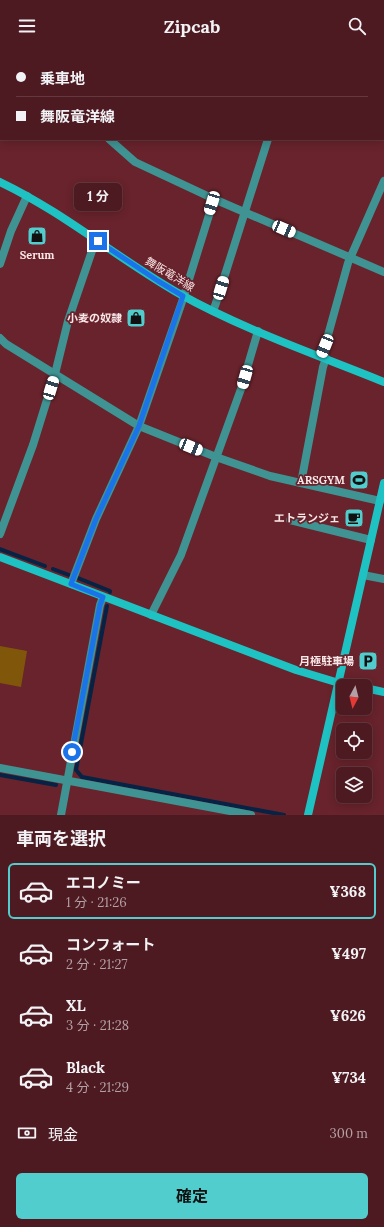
<!DOCTYPE html>
<html lang="ja">
<meta charset="utf-8">
<style>
body{margin:0;font-family:Lora,"Noto Sans JP",serif;background:#55232a;color:#f1f3f6;height:100vh;display:flex;flex-direction:column;font-size:15px;white-space:nowrap}
*{box-sizing:border-box;margin:0}
p{font-size:13px;color:#b3a1a5}
.icon{flex:none;width:22px;height:22px;fill:none;stroke:currentColor;stroke-width:2;stroke-linecap:round;stroke-linejoin:round}
.map{position:relative;height:763px;overflow:hidden}
.details{display:flex;flex-direction:column;background:#4e1a21;flex:1}
.details>*{flex:none}
.hud{position:absolute;left:0px;top:0px;width:384px;height:88px;box-shadow:0 2px 10px #0003,0 0 0 1px #65383f;display:grid;align-content:center;height:88px;padding:0 16px;background:#4e1a21}
.needle{width:26px;rotate:187deg}
.controls{position:absolute;left:336px;top:627px;display:grid;gap:8px}
.controls a{display:grid;place-items:center;width:36px;height:36px;border-radius:6px;background:#4e1a21;box-shadow:0 2px 10px #0003,0 0 0 1px #65383f;font-size:20px}
.end{position:absolute;width:18px;height:18px;margin:-9px;border:5px solid #1a73e8;background:#fff;box-shadow:0 0 0 2px #fff}
.from{border-radius:50%}
.bubble{position:absolute;height:28px;border-radius:6px;background:#4e1a21;box-shadow:0 2px 10px #0003,0 0 0 1px #65383f;font-size:13px;font-weight:700;line-height:28px;text-align:center}
.car{position:absolute;width:12px;height:24px;margin:-12px -6px;border-radius:5px;box-shadow:0 0 3px 1px #0007;background:linear-gradient(#fff 24%,#345 0 40%,#fff 0 76%,#345 0 86%,#fff 0)}
.hud b{display:flex;align-items:center;gap:14px;height:38px;font-size:15px}
.hud b+b{border-top:1px solid #65383f}
.hud i{width:10px;height:10px;background:#f1f3f6}
ul{padding:0;list-style:none}
li{display:flex;align-items:center;gap:12px;height:56px;margin:0 8px 6px;padding:0 8px;border:2px solid transparent;border-radius:6px}
li div{flex:1}
li b{display:block;font-size:15px}
li em{font-style:normal;font-weight:700}
li.active{border-color:#52cdcd}
li>.icon{width:36px;height:36px;stroke-width:1.5}
h2{padding:0 16px;font-size:18px;line-height:48px}
.pay{display:flex;align-items:center;gap:10px;height:44px;padding:0 16px;font-size:15px}
.pay p{margin-inline-start:auto}
.action{display:flex;gap:8px;margin-top:auto;padding:8px 16px}
.action a{flex:1;height:46px;border-radius:6px;background:#52cdcd;color:#111;font-size:16px;font-weight:700;line-height:46px;text-align:center}
header{display:flex;justify-content:space-between;align-items:center;height:52px;padding:0 16px;background:#4e1a21;font-size:18px;font-weight:700}
.map>svg:first-child{display:block}
</style>
<header><svg class="icon" aria-label="menu" viewBox="0 0 24 24"><path d="M4 6h16M4 12h16M4 18h16"/></svg>Zipcab<svg class="icon" aria-label="search" viewBox="0 0 24 24"><circle cx="10" cy="10" r="6"/><path d="M15 15l6 6"/></svg></header>
<div class="map">
<svg width="384" height="763" viewBox="0 0 384 763">
<rect width="100%" height="100%" fill="#68232c"/>
<path fill="#80570a" d="M 0,594 L 27,599 L 21,635 L 0,631 Z"/>
<g fill="none" stroke-linecap="round" stroke-linejoin="round">
<g stroke="#062244" stroke-width="4">
<path d="M 0,497 L 45,514"/>
<path d="M 53,517 L 69,523"/>
<path d="M 78,526 L 110,539 L 110,540"/>
<path d="M 107,554 L 76,718 L 82,725 L 284,763"/>
<path d="M 0,723 L 56,733"/>
</g>
<g stroke="#3f9393" stroke-width="8">
<path d="M 284,0 L 286,1"/>
<path d="M 75,1 L 76,0"/>
<path d="M 273,1 L 273,0"/>
<path d="M 0,19 L 1,20"/>
<path d="M 383,49 L 384,49"/>
<path d="M 109,87 L 135,110 L 214,147 L 384,220"/>
<path d="M 0,212 L 11,179 L 27,144"/>
<path d="M 213,259 L 216,251 L 268,87"/>
<path d="M 0,286 L 6,292 L 139,374 L 216,405 L 270,424 L 380,449"/>
<path d="M 321,304 L 325,294 L 348,211 L 384,129"/>
<path d="M 301,431 L 323,315 L 326,306"/>
<path d="M 290,468 L 371,488"/>
<path d="M 0,482 L 33,393 L 55,322 L 68,269 L 93,196 L 98,189"/>
<path d="M 363,523 L 384,527"/>
<path d="M 71,532 L 96,467 L 139,374 L 182,250 L 214,147"/>
<path d="M 151,563 L 181,503 L 241,337 L 258,279"/>
<path d="M 0,716 L 251,763"/>
<path d="M 61,763 L 100,553 L 103,545"/>
</g>
<g stroke="#1ec2c3" stroke-width="8">
<path d="M 0,130 C 63,160 117,206 178,241 C 242,277 315,302 384,330"/>
<path d="M 0,505 L 296,618 L 339,631 L 353,634"/>
<path d="M 365,636 L 384,640"/>
<path d="M 308,763 L 384,431"/>
</g>
</g>
<g fill="none" stroke-linecap="round" stroke-linejoin="round">
<path stroke="#1a73e8" stroke-width="5" d="M 72,700 L 100,553 L 103,545 L 71,532 L 96,467 L 139,374 L 183,244 L 158,229 L 98,189"/>
</g>
<defs>
<symbol id="shop-square" viewBox="-11 -11 22 22"><rect x="-9" y="-9" width="18" height="18" rx="4" fill="#52cdcd" stroke="#68232c"/><path d="M-5-2.5h2.3a2.7 3.5 0 0 1 5.4 0H5L5.5 6h-11ZM-1.5-2.5h3a1.5 2.3 0 0 0-3 0Z" fill="#111"/></symbol>
<symbol id="stadium-square" viewBox="-11 -11 22 22"><rect x="-9" y="-9" width="18" height="18" rx="4" fill="#52cdcd" stroke="#68232c"/><path d="M0-5a6.5 5 0 1 0 0 10a6.5 5 0 1 0 0-10ZM-3.5-1.8h7v3.6h-7Z" fill="#111"/></symbol>
<symbol id="cafe-square" viewBox="-11 -11 22 22"><rect x="-9" y="-9" width="18" height="18" rx="4" fill="#52cdcd" stroke="#68232c"/><path d="M-5.5-4.5H6V0H3Q3 3.5 0 3.5H-2.5Q-5.5 3.5-5.5 0ZM3-3.2v2h1.7v-2ZM-6 4.5H4V6H-6Z" fill="#111"/></symbol>
<symbol id="parking-square" viewBox="-11 -11 22 22"><rect x="-9" y="-9" width="18" height="18" rx="4" fill="#52cdcd" stroke="#68232c"/><path d="M-3.5-5.5H1a3.5 3.5 0 0 1 0 7H-1V5.5H-3.5ZM-1-3.4V-.6H.8a1.4 1.4 0 0 0 0-2.8Z" fill="#111"/></symbol>
</defs>
<g fill-rule="evenodd">
<use href="#shop-square" x="26" y="173" width="22" height="22"/>
<use href="#shop-square" x="125" y="255" width="22" height="22"/>
<use href="#stadium-square" x="348" y="417" width="22" height="22"/>
<use href="#cafe-square" x="343" y="455" width="22" height="22"/>
<use href="#parking-square" x="357" y="598" width="22" height="22"/>
</g>
<g text-anchor="middle" dominant-baseline="central" stroke-width="3.5" stroke-linejoin="round" paint-order="stroke">
<g font-size="11" font-weight="bold" fill="#fae7e8" stroke="#68232c" text-anchor="end">
<text x="37" y="203" text-anchor="middle">Serum</text>
<text x="122" y="266">小麦の奴隷</text>
<text x="345" y="428">ARSGYM</text>
<text x="340" y="466">エトランジェ</text>
<text x="354" y="609">月極駐車場</text>
</g>
<g font-size="11" fill="#fae7e8" stroke="#68232c">
<text transform="translate(170 222) rotate(31)">舞阪竜洋線</text>
</g>
</g>
</svg>
<div class="controls">
<a><svg class="needle" viewBox="-14 -14 28 28"><path d="M0-13l5 13h-10z" fill="#e53935"/><path d="M0 13l5-13h-10z" fill="#b3a1a5"/></svg></a>
<a><svg class="icon" aria-label="locate" viewBox="0 0 24 24"><circle cx="12" cy="12" r="6"/><path d="M12 2v4M12 18v4M2 12h4M18 12h4"/></svg></a>
<a><svg class="icon" aria-label="layers" viewBox="0 0 24 24"><path d="M12 4l9 5-9 5-9-5zM3 14l9 5 9-5"/></svg></a>
</div>
<i class="end from" style="left:72px;top:700px"></i>
<i class="end" style="left:98px;top:189px"></i>
<div class="bubble" style="left:74px;top:131px;width:48px">1 分</div>
<i class="car" style="left:212px;top:151px;rotate:197deg"></i>
<i class="car" style="left:284px;top:177px;rotate:113deg"></i>
<i class="car" style="left:221px;top:236px;rotate:17deg"></i>
<i class="car" style="left:325px;top:294px;rotate:202deg"></i>
<i class="car" style="left:245px;top:325px;rotate:196deg"></i>
<i class="car" style="left:51px;top:336px;rotate:17deg"></i>
<i class="car" style="left:191px;top:395px;rotate:112deg"></i>
<div class="hud">
<b><i class="from"></i>乗車地</b>
<b><i></i>舞阪竜洋線</b>
</div>
</div>
<section class="details">
<h2>車両を選択</h2>
<ul>
<li class="active"><svg class="icon" aria-label="car" viewBox="0 0 24 24"><path d="M5 17H2v-5l4-1 3-4h7l3 4 3 1v5h-3M9 17h6M6 11h13"/><circle cx="7" cy="17" r="2"/><circle cx="17" cy="17" r="2"/></svg><div><b>エコノミー</b><p>1 分 · 21:26</p></div><em>¥368</em></li>
<li><svg class="icon" aria-label="car" viewBox="0 0 24 24"><path d="M5 17H2v-5l4-1 3-4h7l3 4 3 1v5h-3M9 17h6M6 11h13"/><circle cx="7" cy="17" r="2"/><circle cx="17" cy="17" r="2"/></svg><div><b>コンフォート</b><p>2 分 · 21:27</p></div><em>¥497</em></li>
<li><svg class="icon" aria-label="car" viewBox="0 0 24 24"><path d="M5 17H2v-5l4-1 3-4h7l3 4 3 1v5h-3M9 17h6M6 11h13"/><circle cx="7" cy="17" r="2"/><circle cx="17" cy="17" r="2"/></svg><div><b>XL</b><p>3 分 · 21:28</p></div><em>¥626</em></li>
<li><svg class="icon" aria-label="car" viewBox="0 0 24 24"><path d="M5 17H2v-5l4-1 3-4h7l3 4 3 1v5h-3M9 17h6M6 11h13"/><circle cx="7" cy="17" r="2"/><circle cx="17" cy="17" r="2"/></svg><div><b>Black</b><p>4 分 · 21:29</p></div><em>¥734</em></li>
</ul>
<div class="pay"><svg class="icon" aria-label="cash" viewBox="0 0 24 24"><path d="M3 7h18v10H3z"/><circle cx="12" cy="12" r="2"/></svg>現金<p>300 m</p></div>
<div class="action"><a>確定</a></div>
</section>
